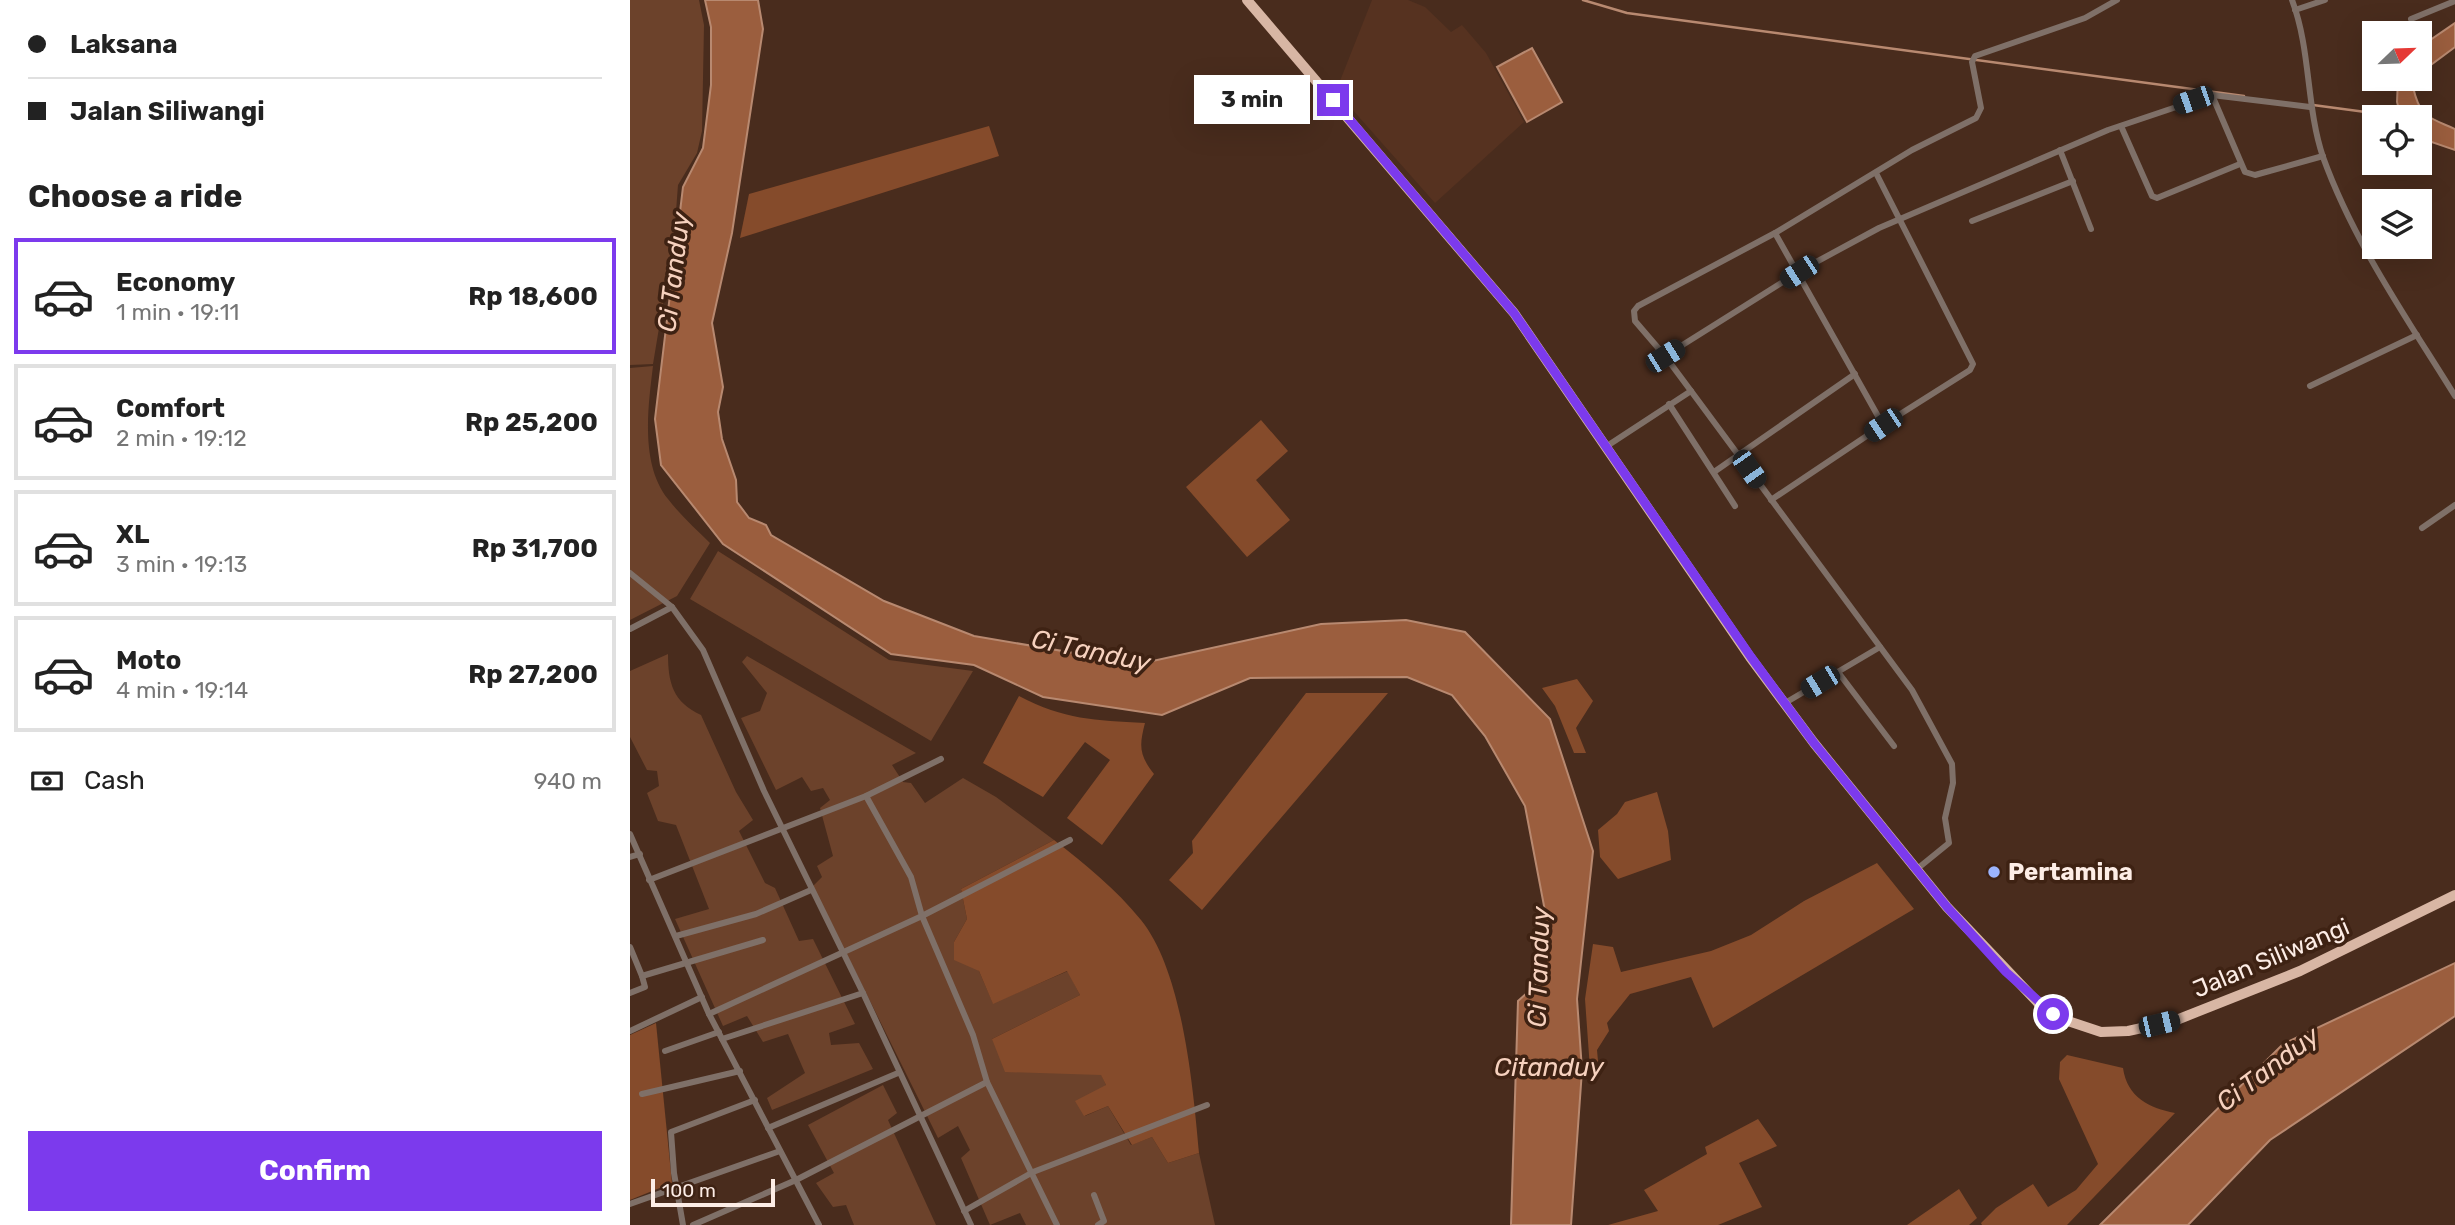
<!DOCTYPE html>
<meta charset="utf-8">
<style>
body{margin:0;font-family:Rubik,sans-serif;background:#f6f6f6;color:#222;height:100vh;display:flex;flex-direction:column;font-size:26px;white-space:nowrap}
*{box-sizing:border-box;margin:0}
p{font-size:23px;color:#767676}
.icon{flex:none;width:38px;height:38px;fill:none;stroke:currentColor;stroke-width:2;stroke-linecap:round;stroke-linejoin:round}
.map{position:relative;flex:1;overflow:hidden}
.side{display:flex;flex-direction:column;background:#fff;width:630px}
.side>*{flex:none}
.hud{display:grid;align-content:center;height:154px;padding:0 28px;background:#fff}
.needle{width:46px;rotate:67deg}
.tools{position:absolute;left:1732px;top:21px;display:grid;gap:14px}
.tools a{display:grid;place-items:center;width:70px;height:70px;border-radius:0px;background:#fff;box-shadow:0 7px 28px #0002;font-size:35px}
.scale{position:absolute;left:21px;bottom:18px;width:124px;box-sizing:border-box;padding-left:7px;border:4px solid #fdede6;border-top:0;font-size:19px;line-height:24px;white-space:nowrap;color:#fdede6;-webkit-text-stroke:5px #3e2213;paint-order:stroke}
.end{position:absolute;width:32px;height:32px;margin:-16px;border:9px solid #7c3aed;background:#fff;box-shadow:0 0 0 4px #fff}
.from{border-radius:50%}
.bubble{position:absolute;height:49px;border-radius:0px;background:#fff;box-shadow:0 7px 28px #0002;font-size:23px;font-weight:700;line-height:49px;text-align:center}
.car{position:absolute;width:21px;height:42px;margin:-21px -10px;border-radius:9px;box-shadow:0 0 5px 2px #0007;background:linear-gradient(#222 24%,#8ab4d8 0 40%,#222 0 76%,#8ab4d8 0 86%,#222 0)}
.hud b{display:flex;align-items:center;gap:24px;height:66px;font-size:26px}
.hud b+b{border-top:2px solid #e0e0e0}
.hud i{width:18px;height:18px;background:#222}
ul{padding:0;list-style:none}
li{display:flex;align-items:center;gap:21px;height:116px;margin:0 14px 10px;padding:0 14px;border:4px solid #e0e0e0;border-radius:0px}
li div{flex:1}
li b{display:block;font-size:26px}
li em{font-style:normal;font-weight:700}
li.active{border-color:#7c3aed}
li>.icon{width:63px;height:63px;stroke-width:1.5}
h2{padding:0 28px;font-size:32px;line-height:84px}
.pay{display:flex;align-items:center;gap:18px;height:77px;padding:0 28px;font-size:26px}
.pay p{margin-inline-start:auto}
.primary-button{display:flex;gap:14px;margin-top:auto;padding:14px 28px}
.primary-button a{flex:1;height:80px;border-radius:0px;background:#7c3aed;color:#fff;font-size:28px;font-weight:700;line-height:80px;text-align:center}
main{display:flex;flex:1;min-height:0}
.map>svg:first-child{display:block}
</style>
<main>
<section class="side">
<div class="hud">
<b><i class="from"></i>Laksana</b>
<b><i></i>Jalan Siliwangi</b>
</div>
<h2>Choose a ride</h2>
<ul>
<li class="active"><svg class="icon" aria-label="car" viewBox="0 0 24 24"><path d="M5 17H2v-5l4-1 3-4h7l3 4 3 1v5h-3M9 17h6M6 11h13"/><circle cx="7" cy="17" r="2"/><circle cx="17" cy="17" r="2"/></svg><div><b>Economy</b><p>1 min · 19:11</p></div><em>Rp 18,600</em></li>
<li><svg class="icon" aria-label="car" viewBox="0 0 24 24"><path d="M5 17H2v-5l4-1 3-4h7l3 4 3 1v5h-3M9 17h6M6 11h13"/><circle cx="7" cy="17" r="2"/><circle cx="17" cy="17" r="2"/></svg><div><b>Comfort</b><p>2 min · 19:12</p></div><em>Rp 25,200</em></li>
<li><svg class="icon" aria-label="car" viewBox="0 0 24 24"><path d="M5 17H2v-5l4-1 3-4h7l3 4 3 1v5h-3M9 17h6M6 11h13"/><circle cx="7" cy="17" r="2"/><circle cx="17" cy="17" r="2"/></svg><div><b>XL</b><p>3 min · 19:13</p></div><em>Rp 31,700</em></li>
<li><svg class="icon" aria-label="car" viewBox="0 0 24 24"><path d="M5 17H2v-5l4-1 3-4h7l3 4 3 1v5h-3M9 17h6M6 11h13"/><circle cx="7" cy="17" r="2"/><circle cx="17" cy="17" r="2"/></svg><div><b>Moto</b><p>4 min · 19:14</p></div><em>Rp 27,200</em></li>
</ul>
<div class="pay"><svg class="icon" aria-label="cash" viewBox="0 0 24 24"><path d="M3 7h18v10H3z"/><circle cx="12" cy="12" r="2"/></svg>Cash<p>940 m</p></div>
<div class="primary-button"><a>Confirm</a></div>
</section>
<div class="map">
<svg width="1825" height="1225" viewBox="0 0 1825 1225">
<rect width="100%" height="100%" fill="#492c1d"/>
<path fill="#563220" d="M 742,0 L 778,0 L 795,7 L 821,32 L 832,25 L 856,53 L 894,122 L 805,203 L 706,91 Z"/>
<g fill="#6c422b">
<path d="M 0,0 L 69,0 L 74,25 L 72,131 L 67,153 L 48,185 L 44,238 L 23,364 L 0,365 Z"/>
<path d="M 23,366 C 18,407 10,464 38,499 C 50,515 66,529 80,543 L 47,596 L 0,620 L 0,368 Z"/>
<path d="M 88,551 L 259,660 L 343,671 L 301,741 L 60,599 Z"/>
<path d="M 38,654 C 38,683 43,702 71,715 L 106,792 L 123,820 L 109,831 L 135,883 L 145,888 L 169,941 L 183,939 L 225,1024 L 199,1033 L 201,1045 L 229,1043 L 243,1069 L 142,1110 L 137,1098 L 175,1073 L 158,1034 L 133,1042 L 117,1016 L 93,1026 L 45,919 L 79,909 L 46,825 L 28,821 L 17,793 L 29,786 L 27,771 L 17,770 L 0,737 L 0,671 Z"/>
<path d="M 117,656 L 286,753 L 262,765 L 273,782 L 281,783 L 295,803 L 333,778 L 366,797 L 424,840 L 331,889 L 337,919 L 324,942 L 349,971 L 363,1003 L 438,971 L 450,995 L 362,1039 L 471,1074 L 476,1085 L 455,1116 L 478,1106 L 501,1145 L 522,1137 L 538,1163 L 569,1153 L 585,1225 L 396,1225 L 390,1213 L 360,1225 L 331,1158 L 340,1150 L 328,1126 L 308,1138 L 183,886 L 192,877 L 187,866 L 203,856 L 190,808 L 200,800 L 193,788 L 181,791 L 172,777 L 146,790 L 111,718 L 130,711 L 137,693 L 112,662 Z"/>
<path d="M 253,1085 L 267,1113 L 258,1120 L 306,1225 L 224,1225 L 216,1205 L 203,1207 L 186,1183 L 204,1173 L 178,1125 Z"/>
</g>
<g fill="#854b2b">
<path d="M 359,126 L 369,156 L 110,238 L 119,194 Z"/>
<path d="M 631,420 L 658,451 L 626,480 L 660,520 L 617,557 L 556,487 Z"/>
<path d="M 947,679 L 963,701 L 946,728 L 956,753 L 944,753 L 925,706 L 912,688 Z"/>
<path d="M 676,693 L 758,693 L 572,910 L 539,880 L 563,853 L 562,841 Z"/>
<path d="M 389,696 C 435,720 464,720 515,723 C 509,746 509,755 524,774 L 472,845 L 437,818 L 480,760 L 455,742 L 413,797 L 353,763 Z"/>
<path d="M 1027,792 L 1038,831 L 1041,860 L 988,879 L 970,857 L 968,830 L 987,814 L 995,802 Z"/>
<path d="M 424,840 C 455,864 486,889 511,920 C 553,972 563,1087 569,1153 L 538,1163 L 522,1137 L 502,1145 L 478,1106 L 454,1116 L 445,1101 L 476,1085 L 471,1075 L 375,1072 L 362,1039 L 450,995 L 437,971 L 363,1004 L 349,971 L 324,960 L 324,942 L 337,919 L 331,889 Z"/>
<path d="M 1247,863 L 1284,909 L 1083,1028 L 1061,977 L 1000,994 L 977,1023 L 979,1031 L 967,1050 L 968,1061 L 960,1069 L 955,999 L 963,944 L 983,947 L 991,972 L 1081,951 L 1121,935 L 1174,901 Z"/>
<path d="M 26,1023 L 42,1183 L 0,1200 L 0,1035 Z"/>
<path d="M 1437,1055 L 1493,1068 C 1497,1097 1519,1108 1545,1113 L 1437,1225 L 1352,1225 L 1351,1223 L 1366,1208 L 1403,1184 L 1418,1207 L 1446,1190 L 1468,1164 L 1429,1079 L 1430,1062 Z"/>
<path d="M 1128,1119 L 1147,1146 L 1109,1163 L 1132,1207 L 1088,1225 L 978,1225 L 1028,1211 L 1014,1190 L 1077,1154 L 1075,1147 Z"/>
<path d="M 1329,1189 L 1347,1218 L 1339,1225 L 1277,1225 Z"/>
</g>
<g fill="#9b5e3e" stroke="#b88970" stroke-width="2">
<path d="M 75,0 L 128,0 L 133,29 L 102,233 L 82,323 L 93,387 L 88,412 L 92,439 L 106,480 L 107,502 L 119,518 L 136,525 L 141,535 L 254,601 L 344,636 L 509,664 L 691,624 L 776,620 L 835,632 L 920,719 L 963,851 L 947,999 L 952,1070 L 941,1225 L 881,1225 L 888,1001 L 905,986 L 915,911 L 895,806 L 855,736 L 822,695 L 777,677 L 620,678 L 532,715 L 413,697 L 344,665 L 261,654 L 93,544 L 31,465 L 25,419 L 53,187 L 73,148 L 81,85 L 81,27 Z"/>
<path d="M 1825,23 L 1825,47 L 1790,73 L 1790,47 Z"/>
<path d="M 902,48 L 932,102 L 897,122 L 867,67 Z"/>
<path d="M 1768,79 L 1787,79 L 1783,87 C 1790,118 1798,117 1825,129 L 1825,150 L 1790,138 L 1790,117 L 1771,117 L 1767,102 Z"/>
<path d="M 1825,963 L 1825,1016 L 1640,1140 L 1558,1225 L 1470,1225 L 1653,1044 Z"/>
</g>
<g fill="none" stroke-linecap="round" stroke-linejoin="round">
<g stroke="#b88970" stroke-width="2.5">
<path d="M 953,0 L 997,13 L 1614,96"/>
<path d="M 1683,105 L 1773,117"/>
</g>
<g stroke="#7f7068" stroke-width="6">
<path d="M 1662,0 C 1681,50 1676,107 1693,157 C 1724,243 1778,320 1825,396"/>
<path d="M 1665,10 L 1695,0"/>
<path d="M 1781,19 L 1825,1"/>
<path d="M 1582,95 L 1615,172 L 1625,175 L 1693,156"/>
<path d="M 1491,126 L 1522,196 L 1527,198 L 1610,164"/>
<path d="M 1430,150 L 1461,229"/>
<path d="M 1246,173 L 1343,364 L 1340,370 L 1253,425"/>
<path d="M 1342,221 L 1443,181"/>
<path d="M 1035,356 L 1005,321 L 1004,311 L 1008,306 L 1145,233 L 1282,150 L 1346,118 L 1351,108 L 1342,62 L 1345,56 L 1455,18 L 1487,0"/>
<path d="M 1680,386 L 1787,335"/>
<path d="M 1061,391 L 1282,690 L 1322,764 L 1323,783 L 1315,818 L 1319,843 L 1287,869"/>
<path d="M 1039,404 L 1105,506"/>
<path d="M 977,446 L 1061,391 L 1035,356 L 1175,268 L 1249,228 L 1478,130 L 1582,95 L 1680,107"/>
<path d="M 1084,472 L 1225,374"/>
<path d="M 1141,500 L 1253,425 L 1145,233"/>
<path d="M 1792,528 L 1825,505"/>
<path d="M 0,573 L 42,607 L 73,650 L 134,791 L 233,993 L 341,1225"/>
<path d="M 0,629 L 42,607"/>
<path d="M 1208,672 L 1264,746"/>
<path d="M 1155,703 L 1250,647"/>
<path d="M 236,796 L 281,877 L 292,916 L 343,1035 L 357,1082 L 427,1225"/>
<path d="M 0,834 L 79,1014 L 189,1225"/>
<path d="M 0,857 L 10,854"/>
<path d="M 19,880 L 236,796 L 311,759"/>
<path d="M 46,936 L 126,914 L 181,890"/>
<path d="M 0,947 L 12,976 L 133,940"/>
<path d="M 0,993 L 15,987 L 12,976"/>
<path d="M 79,1014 L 292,916 L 440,840"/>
<path d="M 0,1031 L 72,997"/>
<path d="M 92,1039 L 233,993"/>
<path d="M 35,1051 L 89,1032"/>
<path d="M 12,1094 L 110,1071"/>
<path d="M 138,1128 L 268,1073"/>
<path d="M 464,1195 L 474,1221 L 468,1225"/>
<path d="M 0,1204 L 150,1151"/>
<path d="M 334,1211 L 403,1172 L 577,1105"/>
<path d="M 53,1225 L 44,1173 L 41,1132 L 125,1100"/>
<path d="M 63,1225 L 166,1180 L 357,1082"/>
</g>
<path stroke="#d8b6a4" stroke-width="10" d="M 617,0 L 884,313 L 1120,657 L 1184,743 L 1317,907 L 1412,1007 L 1435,1020 L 1471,1032 L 1498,1031 L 1544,1021 L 1670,971 L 1825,895"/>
</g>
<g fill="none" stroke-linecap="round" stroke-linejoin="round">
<path stroke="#7c3aed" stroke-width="9" d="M 703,100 L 884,313 L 1121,657 L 1184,743 L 1317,907 L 1376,972 L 1423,1014"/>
</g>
<circle fill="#9cb4fd" stroke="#3e2213" stroke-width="2.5" cx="1364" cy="872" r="7"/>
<g text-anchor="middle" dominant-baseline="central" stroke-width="7" stroke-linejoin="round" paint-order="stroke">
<g font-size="24" font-weight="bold" fill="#fdede6" stroke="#3e2213" text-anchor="start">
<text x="1378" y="872">Pertamina</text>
</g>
<g font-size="24" fill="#fdede6" stroke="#3e2213">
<text transform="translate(1641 958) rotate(-23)">Jalan Siliwangi</text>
</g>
<g font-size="26" font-style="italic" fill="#f6d1be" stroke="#3e2213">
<text transform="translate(44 272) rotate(-83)">Ci Tanduy</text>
<text transform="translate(461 651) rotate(12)">Ci Tanduy</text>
<text transform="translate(909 967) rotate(-88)">Ci Tanduy</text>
<text x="919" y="1067">Citanduy</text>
<text transform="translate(1638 1069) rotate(-37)">Ci Tanduy</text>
</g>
</g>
</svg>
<div class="tools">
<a><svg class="needle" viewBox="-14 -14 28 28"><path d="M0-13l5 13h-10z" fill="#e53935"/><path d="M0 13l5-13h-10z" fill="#767676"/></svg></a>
<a><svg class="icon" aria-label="locate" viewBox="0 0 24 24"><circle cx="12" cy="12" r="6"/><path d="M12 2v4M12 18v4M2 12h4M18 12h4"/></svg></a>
<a><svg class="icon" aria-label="layers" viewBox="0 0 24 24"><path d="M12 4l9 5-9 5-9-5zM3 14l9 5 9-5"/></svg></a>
</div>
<div class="scale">100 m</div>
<i class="end from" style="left:1423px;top:1014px"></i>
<i class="end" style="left:703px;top:100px"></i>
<div class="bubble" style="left:564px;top:75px;width:116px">3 min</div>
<i class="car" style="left:1563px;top:100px;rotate:251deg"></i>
<i class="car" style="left:1169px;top:272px;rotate:237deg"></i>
<i class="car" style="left:1035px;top:356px;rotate:58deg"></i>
<i class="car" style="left:1253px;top:425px;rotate:236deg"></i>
<i class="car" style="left:1119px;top:469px;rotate:145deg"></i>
<i class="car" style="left:1190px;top:682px;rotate:239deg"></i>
<i class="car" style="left:1529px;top:1024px;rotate:77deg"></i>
</div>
</main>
